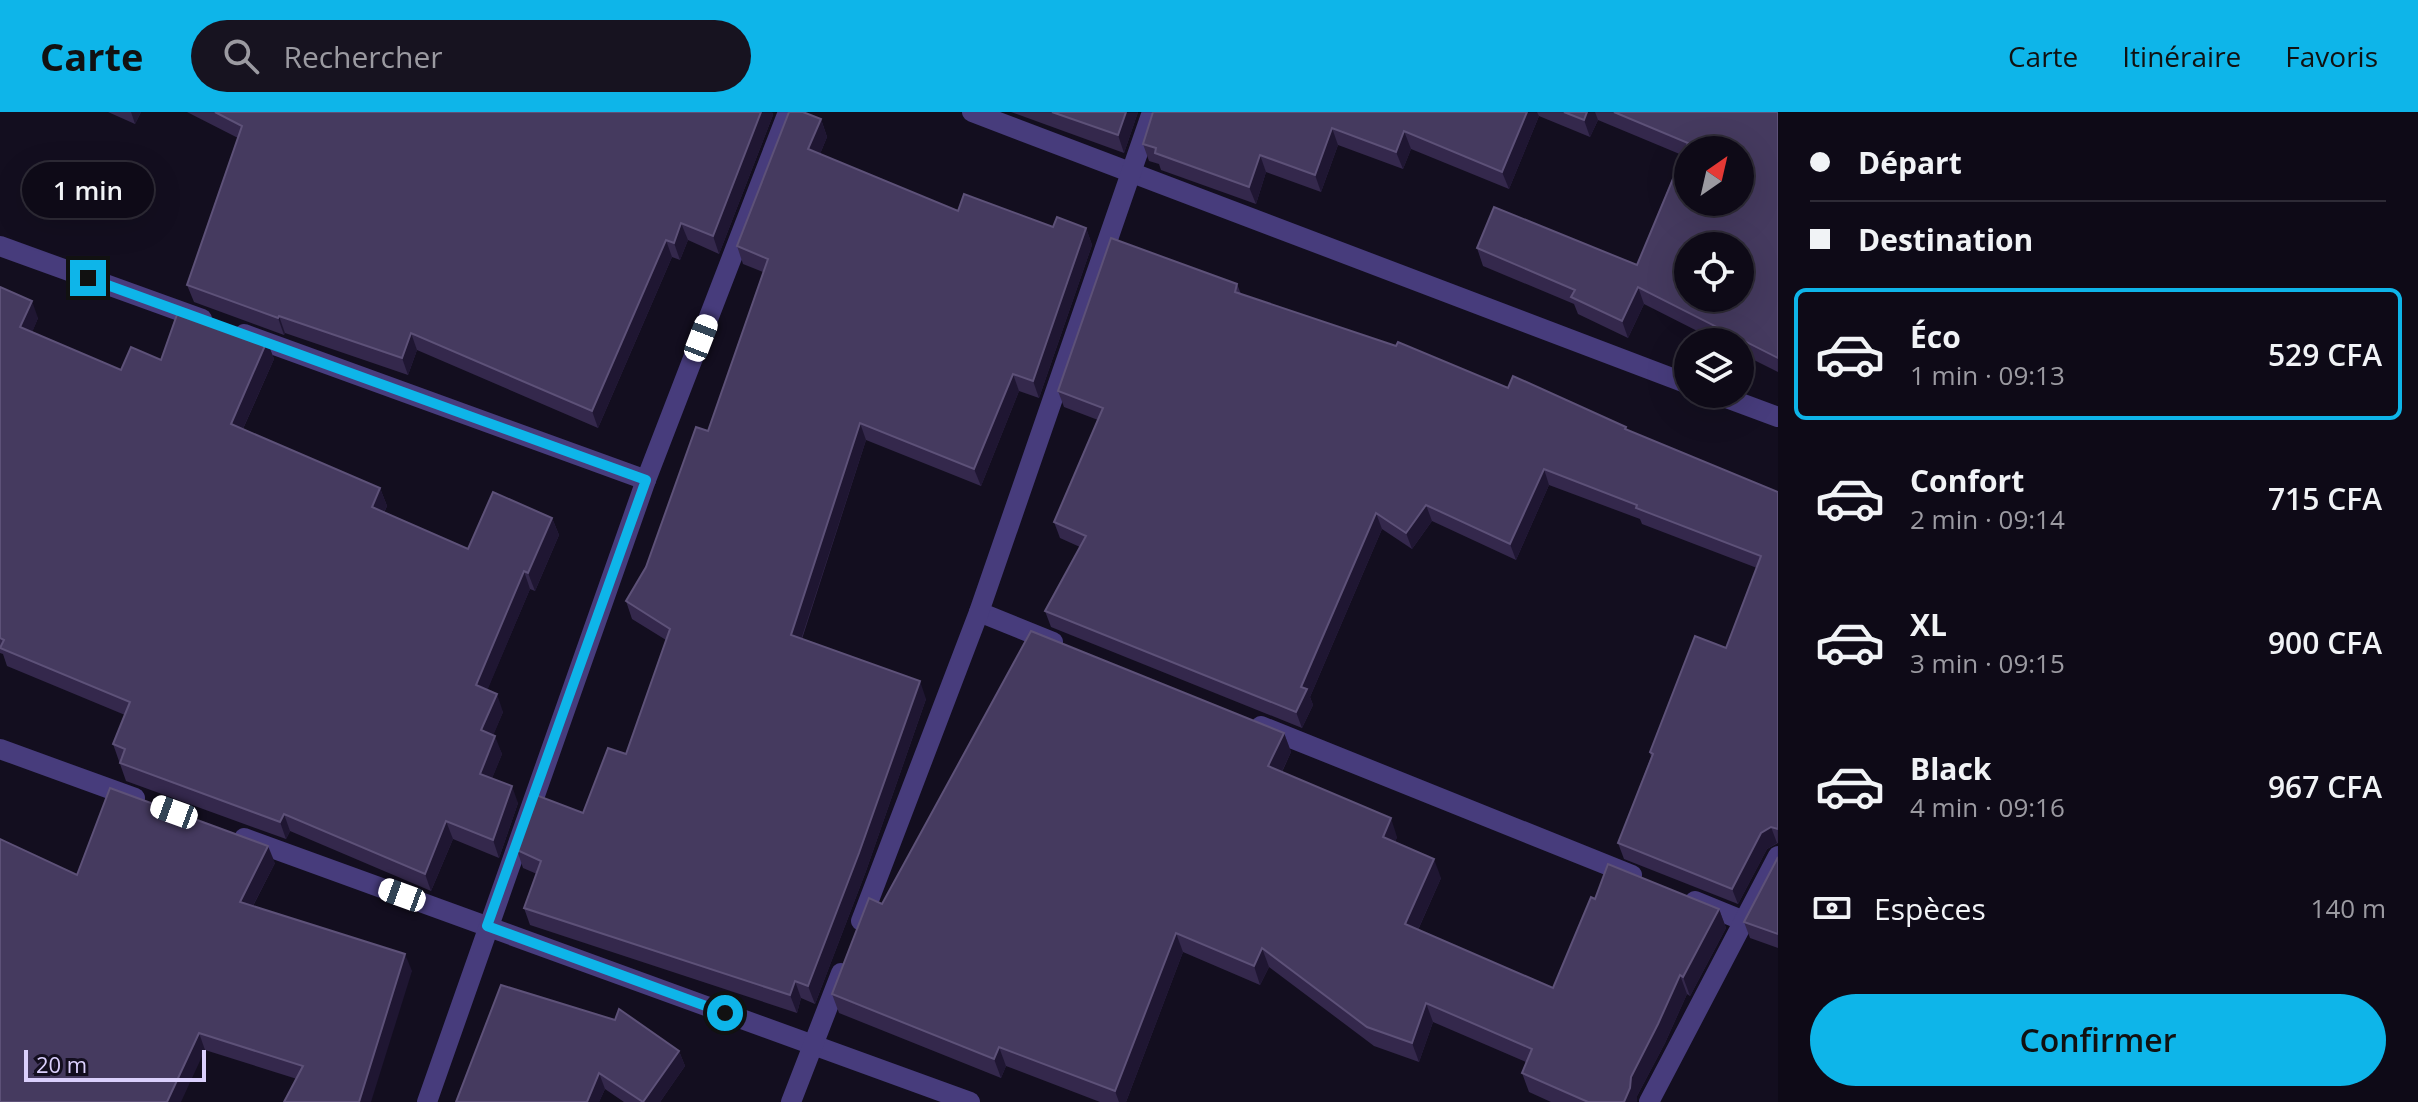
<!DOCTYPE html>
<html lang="fr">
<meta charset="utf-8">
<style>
body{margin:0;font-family:"Open Sans",sans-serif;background:#171320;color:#f1f3f6;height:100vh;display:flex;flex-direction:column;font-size:30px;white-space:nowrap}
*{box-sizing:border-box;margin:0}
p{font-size:26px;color:#9b9aa1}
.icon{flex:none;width:44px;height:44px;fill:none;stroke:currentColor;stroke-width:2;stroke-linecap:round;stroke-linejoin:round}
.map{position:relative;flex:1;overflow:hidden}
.sheet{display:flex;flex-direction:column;background:#0e0a17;width:640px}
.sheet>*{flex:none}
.banner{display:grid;align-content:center;height:176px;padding:0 32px;background:#0e0a17}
.needle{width:52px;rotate:34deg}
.controls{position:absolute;left:1674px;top:24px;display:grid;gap:16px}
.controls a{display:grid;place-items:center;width:80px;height:80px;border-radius:50%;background:#0e0a17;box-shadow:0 8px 32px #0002,0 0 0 2px #2e2b36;font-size:40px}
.scale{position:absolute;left:24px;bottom:20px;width:182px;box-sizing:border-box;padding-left:8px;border:4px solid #dacffc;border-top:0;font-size:22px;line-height:28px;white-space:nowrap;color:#dacffc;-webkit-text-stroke:6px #130e1f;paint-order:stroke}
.end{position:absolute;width:36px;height:36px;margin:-18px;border:10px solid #0eb5e9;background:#111;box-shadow:0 0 0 4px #111}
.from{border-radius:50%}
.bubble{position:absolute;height:56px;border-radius:28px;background:#0e0a17;box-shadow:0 8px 32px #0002,0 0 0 2px #2e2b36;font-size:26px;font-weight:600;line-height:56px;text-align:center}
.car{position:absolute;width:24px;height:48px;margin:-24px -12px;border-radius:10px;box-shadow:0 0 6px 2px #0007;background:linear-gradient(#fff 24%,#345 0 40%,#fff 0 76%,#345 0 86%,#fff 0)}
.banner b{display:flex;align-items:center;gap:28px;height:76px;font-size:30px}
.banner b+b{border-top:2px solid #2e2b36}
.banner i{width:20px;height:20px;background:#f1f3f6}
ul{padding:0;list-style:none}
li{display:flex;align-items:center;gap:24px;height:132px;margin:0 16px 12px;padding:0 16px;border:4px solid transparent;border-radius:12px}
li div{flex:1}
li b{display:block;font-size:30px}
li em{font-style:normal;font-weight:600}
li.current{border-color:#0eb5e9}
li>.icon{width:72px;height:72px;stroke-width:1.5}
.pay{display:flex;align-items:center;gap:20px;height:88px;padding:0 32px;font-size:30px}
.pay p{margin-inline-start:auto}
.cta{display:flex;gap:16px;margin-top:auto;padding:16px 32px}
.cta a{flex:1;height:92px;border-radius:48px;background:#0eb5e9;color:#111;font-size:32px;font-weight:600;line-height:92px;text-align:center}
header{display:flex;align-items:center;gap:48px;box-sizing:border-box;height:112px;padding:0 40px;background:#0eb5e9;color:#111}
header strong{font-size:38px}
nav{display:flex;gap:44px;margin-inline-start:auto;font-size:28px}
.search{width:560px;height:72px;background:#171320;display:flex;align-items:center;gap:20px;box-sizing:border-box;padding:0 28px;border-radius:44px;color:#9b9aa1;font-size:30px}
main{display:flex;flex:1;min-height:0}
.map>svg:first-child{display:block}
</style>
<header>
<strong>Carte</strong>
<div class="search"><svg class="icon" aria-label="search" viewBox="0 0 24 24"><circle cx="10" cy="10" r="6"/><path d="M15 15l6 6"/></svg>Rechercher</div>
<nav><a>Carte</a><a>Itinéraire</a><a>Favoris</a></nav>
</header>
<main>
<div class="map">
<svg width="1778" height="990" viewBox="0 0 1778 990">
<rect width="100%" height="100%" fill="#130e1f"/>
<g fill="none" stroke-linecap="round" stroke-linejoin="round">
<g stroke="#473c7c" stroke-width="20">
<path d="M 972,0 L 1688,272"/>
<path d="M 0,134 L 202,207"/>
<path d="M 244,222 L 646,368"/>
<path d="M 1716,282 L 1778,305"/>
<path d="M 979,500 L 1053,530"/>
<path d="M 1261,614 L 1632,763"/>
<path d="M 0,637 L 135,686"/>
<path d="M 244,726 L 970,990"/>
<path d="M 1695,789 L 1744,809"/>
<path d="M 861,809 L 979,500 L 1152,0"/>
<path d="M 427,990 L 646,368 L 788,0"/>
<path d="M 791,990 L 841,861"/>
<path d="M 1649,990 L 1778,744"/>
</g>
</g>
<g fill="#34284c">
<path d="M 108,0 L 141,0 L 135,12 Z"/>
<path d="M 187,0 L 772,0 L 773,3 L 719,142 L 688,128 L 680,148 L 672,145 L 598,316 L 417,238 L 408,263 L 285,221 L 284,223 L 194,190 L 187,173 L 238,26 Z"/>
<path d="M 1011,0 L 1138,0 L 1124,41 Z"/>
<path d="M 1153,0 L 1778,0 L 1778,260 L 1740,241 L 1740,230 L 1719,230 L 1644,192 L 1628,226 L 1578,202 L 1574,192 L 1483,154 L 1477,136 L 1637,153 L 1682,43 L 1598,8 L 1590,25 L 1539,4 L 1509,77 L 1411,37 L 1403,57 L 1338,33 L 1321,80 L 1266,60 L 1256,92 L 1161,58 L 1159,52 L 1149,49 L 1143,32 Z"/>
<path d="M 821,7 L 827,25 L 820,42 L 958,99 L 1053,115 L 1086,116 L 1092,133 L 1039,286 L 1019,279 L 981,374 L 866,328 L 802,527 L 926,587 L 866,759 L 815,892 L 801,886 L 797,901 L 530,813 L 524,796 L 537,762 L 523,756 L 517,738 L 583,701 L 626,642 L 666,528 L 632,507 L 626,489 L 646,455 L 708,319 L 763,160 L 743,152 L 737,134 Z"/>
<path d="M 1237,172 L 1241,182 L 1627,318 L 1778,380 L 1778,731 L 1767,737 L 1738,792 L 1624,747 L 1618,731 L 1651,645 L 1650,640 L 1726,536 L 1757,456 L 1642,412 L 1640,407 L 1549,373 L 1516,448 L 1432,409 L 1412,437 L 1382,417 L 1310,585 L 1313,593 L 1302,616 L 1051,515 L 1045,499 L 1080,435 L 1060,426 L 1054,410 L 1098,308 L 1064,295 L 1058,279 Z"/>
<path d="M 0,175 L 38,206 L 32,220 L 121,258 L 161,248 L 267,229 L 274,247 L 243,317 L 380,376 L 387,394 L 384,401 L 468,437 L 552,406 L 559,423 L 535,479 L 530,477 L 487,578 L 503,600 L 493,623 L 502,642 L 492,666 L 518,691 L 499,746 L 453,727 L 431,779 L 290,719 L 286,727 L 126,669 L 113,632 L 125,603 L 7,554 L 3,542 L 0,541 Z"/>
<path d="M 1284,621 L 1291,640 L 1282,660 L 1397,725 L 1395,730 L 1441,766 L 1418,818 L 1553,876 L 1595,787 L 1719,797 L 1726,816 L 1690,884 L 1687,882 L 1665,931 L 1637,984 L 1637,990 L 1551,990 L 1529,980 L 1522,961 L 1526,950 L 1433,910 L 1419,950 L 1374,934 L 1269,855 L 1260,873 L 1183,840 L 1126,990 L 1100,990 L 1006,954 L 1001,966 L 839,901 L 832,882 L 882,792 Z"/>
<path d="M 1778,745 L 1778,836 L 1750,826 L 1744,810 Z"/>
<path d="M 275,751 L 253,794 L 412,859 L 297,967 L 205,938 L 77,763 Z"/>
<path d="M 679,939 L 685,954 L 660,990 L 624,990 L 605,977 L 599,990 L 456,990 Z"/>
</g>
<g fill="#1f1632">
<path d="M 131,0 L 141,0 L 135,12 Z"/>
<path d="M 761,0 L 772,0 L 773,3 L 719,142 L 713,124 Z"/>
<path d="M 1126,0 L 1138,0 L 1124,41 L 1118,23 Z"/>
<path d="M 1527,0 L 1537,0 L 1539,4 L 1509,77 L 1502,60 Z"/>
<path d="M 1587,0 L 1595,0 L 1598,8 L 1590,25 L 1584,8 Z"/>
<path d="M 821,7 L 827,25 L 815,54 L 808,37 Z"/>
<path d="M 1332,16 L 1338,33 L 1321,80 L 1315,63 Z"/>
<path d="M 1404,19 L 1411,37 L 1403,57 L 1396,40 Z"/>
<path d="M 1260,43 L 1266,60 L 1256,92 L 1249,75 Z"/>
<path d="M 681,111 L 688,128 L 680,148 L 674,131 Z"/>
<path d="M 1086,116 L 1092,133 L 1039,286 L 1033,269 Z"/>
<path d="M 666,128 L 672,145 L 598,316 L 592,299 Z"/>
<path d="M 1638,175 L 1644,192 L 1628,226 L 1622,209 Z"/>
<path d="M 32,189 L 38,206 L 27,233 L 20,215 Z"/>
<path d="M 279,204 L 285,221 L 284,223 L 278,206 Z"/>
<path d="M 411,221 L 417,238 L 408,263 L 402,246 Z"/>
<path d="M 267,229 L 274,247 L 237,330 L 231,312 Z"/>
<path d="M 1013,262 L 1019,279 L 981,374 L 974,357 Z"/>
<path d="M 860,311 L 866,328 L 797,540 L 791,523 Z"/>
<path d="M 1544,357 L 1549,373 L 1516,448 L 1510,432 Z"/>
<path d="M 380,376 L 387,394 L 378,413 L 372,395 Z"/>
<path d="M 1426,393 L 1432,409 L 1412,437 L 1406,421 Z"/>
<path d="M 1376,401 L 1382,417 L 1310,585 L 1313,593 L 1302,616 L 1296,600 L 1301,575 Z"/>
<path d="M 552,406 L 559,423 L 535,479 L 528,461 Z"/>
<path d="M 524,459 L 530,477 L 482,591 L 476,573 Z"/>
<path d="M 920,569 L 926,587 L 866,759 L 815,892 L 808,874 Z"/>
<path d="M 497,582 L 503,600 L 488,636 L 481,618 Z"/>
<path d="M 1284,621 L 1291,640 L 1275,674 L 1268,654 Z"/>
<path d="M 495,624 L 502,642 L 487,679 L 480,662 Z"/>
<path d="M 512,674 L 518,691 L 499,746 L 493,728 Z"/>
<path d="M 284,702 L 290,719 L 286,727 L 280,710 Z"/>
<path d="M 1391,706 L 1397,725 L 1390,744 L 1383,725 Z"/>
<path d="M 446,709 L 453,727 L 431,779 L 425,762 Z"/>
<path d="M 1771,715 L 1777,731 L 1767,737 L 1738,792 L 1732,777 L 1761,721 Z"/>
<path d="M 268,734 L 275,751 L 246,807 L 240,790 Z"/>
<path d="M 1434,747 L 1441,766 L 1412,831 L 1405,812 Z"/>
<path d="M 1719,797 L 1726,816 L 1690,884 L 1683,865 Z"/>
<path d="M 1176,821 L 1183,840 L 1126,990 L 1119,990 L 1115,979 Z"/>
<path d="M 1262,836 L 1269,855 L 1260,873 L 1254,854 Z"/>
<path d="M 405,842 L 412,859 L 371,990 L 359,990 Z"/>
<path d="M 1680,863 L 1687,882 L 1665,931 L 1637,984 L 1637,990 L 1624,990 L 1631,965 Z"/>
<path d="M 795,869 L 801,886 L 797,901 L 790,883 Z"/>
<path d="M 1426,891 L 1433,910 L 1419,950 L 1412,931 Z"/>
<path d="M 199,921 L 205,938 L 181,990 L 167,990 Z"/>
<path d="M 999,935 L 1006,954 L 1001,966 L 994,947 Z"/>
<path d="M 679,939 L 685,954 L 660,990 L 643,990 Z"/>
<path d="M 599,961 L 605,977 L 599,990 L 587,990 Z"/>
</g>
<g fill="#453a5f" stroke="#5d5178" stroke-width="2" fill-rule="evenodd">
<path d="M 215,0 L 761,0 L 713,124 L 681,111 L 674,131 L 666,128 L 592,299 L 411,221 L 402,246 L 279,204 L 278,206 L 187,173 L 242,14 Z"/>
<path d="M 789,0 L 803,0 L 821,7 L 808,37 L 958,99 L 964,82 L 1053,115 L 1057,105 L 1086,116 L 1033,269 L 1013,262 L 974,357 L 860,311 L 791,523 L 920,569 L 859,741 L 808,874 L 795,869 L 790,883 L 524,796 L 541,749 L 517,738 L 536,683 L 583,701 L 608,636 L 626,642 L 670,517 L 626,489 L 646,455 L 696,315 L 708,319 L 768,147 L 737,134 Z"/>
<path d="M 1052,0 L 1126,0 L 1118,23 Z"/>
<path d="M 1153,0 L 1527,0 L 1502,60 L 1404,19 L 1396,40 L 1332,16 L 1315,63 L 1260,43 L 1249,75 L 1155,41 L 1156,36 L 1143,32 Z"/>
<path d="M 1564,0 L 1587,0 L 1584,8 Z"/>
<path d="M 1614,0 L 1778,0 L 1778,246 L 1638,175 L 1622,209 L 1571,185 L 1575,178 L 1477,136 L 1494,95 L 1637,153 L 1688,31 ZM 1688,38 L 1740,38 L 1740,90 L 1688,90 ZM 1688,134 L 1740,134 L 1740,186 L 1688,186 Z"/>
<path d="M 1111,126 L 1237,172 L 1235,180 L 1396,234 L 1398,230 L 1508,276 L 1513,264 L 1626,315 L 1625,317 L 1778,380 L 1778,717 L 1771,715 L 1761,721 L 1732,777 L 1618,731 L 1653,642 L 1650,640 L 1695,524 L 1726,536 L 1761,444 L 1636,396 L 1637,393 L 1544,357 L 1510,432 L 1426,393 L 1406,421 L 1376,401 L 1301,575 L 1307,577 L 1296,600 L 1045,499 L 1086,424 L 1054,410 L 1103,296 L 1058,279 Z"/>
<path d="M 0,175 L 32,189 L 20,215 L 121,258 L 131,235 L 161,248 L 179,197 L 267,229 L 231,312 L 380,376 L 372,395 L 468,437 L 493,380 L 552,406 L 528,461 L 524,459 L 476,573 L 497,582 L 481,618 L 495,624 L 480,662 L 512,674 L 493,728 L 446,709 L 425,762 L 284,702 L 280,710 L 120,651 L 125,637 L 113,632 L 130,590 L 0,536 L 4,528 L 0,526 Z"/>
<path d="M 1031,519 L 1284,621 L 1268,654 L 1391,706 L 1383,725 L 1434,747 L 1405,812 L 1553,876 L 1591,785 L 1595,787 L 1608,752 L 1719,797 L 1683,865 L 1680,863 L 1658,912 L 1631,965 L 1630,976 L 1624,990 L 1588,990 L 1522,961 L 1532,937 L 1426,891 L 1412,931 L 1367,915 L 1262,836 L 1254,854 L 1176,821 L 1115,979 L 999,935 L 994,947 L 832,882 L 869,786 L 882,792 Z"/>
<path d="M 110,676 L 268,734 L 240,790 L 405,842 L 359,990 L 284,990 L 303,954 L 199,921 L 167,990 L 0,990 L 0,727 L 77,763 Z"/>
<path d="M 1778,745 L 1778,822 L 1744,810 Z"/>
<path d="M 501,873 L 615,908 L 619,897 L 679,939 L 643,990 L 599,961 L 587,990 L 456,990 Z"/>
</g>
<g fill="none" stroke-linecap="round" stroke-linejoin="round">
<path stroke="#0eb5e9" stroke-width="10" d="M 88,166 L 646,368 L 487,814 L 725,901"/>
</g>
</svg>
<div class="controls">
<a><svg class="needle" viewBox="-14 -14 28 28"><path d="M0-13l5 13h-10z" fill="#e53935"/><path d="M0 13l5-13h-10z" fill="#9b9aa1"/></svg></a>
<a><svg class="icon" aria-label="locate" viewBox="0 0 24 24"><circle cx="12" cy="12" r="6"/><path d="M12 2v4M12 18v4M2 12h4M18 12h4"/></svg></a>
<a><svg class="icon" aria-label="layers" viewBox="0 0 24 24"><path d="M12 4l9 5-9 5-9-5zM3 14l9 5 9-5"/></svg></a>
</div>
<div class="scale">20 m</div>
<i class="end from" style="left:725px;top:901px"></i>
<i class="end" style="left:88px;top:166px"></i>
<div class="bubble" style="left:22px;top:50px;width:132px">1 min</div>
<i class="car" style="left:701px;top:226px;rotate:21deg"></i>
<i class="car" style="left:174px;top:700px;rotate:290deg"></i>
<i class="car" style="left:402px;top:783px;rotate:290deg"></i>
</div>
<section class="sheet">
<div class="banner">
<b><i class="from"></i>Départ</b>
<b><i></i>Destination</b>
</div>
<ul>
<li class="current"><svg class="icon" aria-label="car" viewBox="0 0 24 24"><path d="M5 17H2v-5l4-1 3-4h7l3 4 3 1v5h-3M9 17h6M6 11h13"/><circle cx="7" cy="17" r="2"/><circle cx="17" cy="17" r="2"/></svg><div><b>Éco</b><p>1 min · 09:13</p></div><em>529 CFA</em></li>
<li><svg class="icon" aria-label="car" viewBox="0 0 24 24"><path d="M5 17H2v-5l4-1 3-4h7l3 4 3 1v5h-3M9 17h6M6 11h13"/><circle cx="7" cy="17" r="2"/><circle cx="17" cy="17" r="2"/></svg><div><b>Confort</b><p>2 min · 09:14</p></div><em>715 CFA</em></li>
<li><svg class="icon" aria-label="car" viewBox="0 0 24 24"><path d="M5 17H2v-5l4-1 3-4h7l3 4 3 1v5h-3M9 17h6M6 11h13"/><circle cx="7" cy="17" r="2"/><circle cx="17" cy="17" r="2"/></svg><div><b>XL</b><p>3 min · 09:15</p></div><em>900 CFA</em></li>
<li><svg class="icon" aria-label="car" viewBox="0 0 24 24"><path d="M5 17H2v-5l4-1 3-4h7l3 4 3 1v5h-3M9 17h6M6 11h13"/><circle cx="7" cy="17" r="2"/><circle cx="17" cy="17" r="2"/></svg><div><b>Black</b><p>4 min · 09:16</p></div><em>967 CFA</em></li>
</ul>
<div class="pay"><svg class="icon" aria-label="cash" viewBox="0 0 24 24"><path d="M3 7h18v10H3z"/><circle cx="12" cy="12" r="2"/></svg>Espèces<p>140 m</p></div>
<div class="cta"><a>Confirmer</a></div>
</section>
</main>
